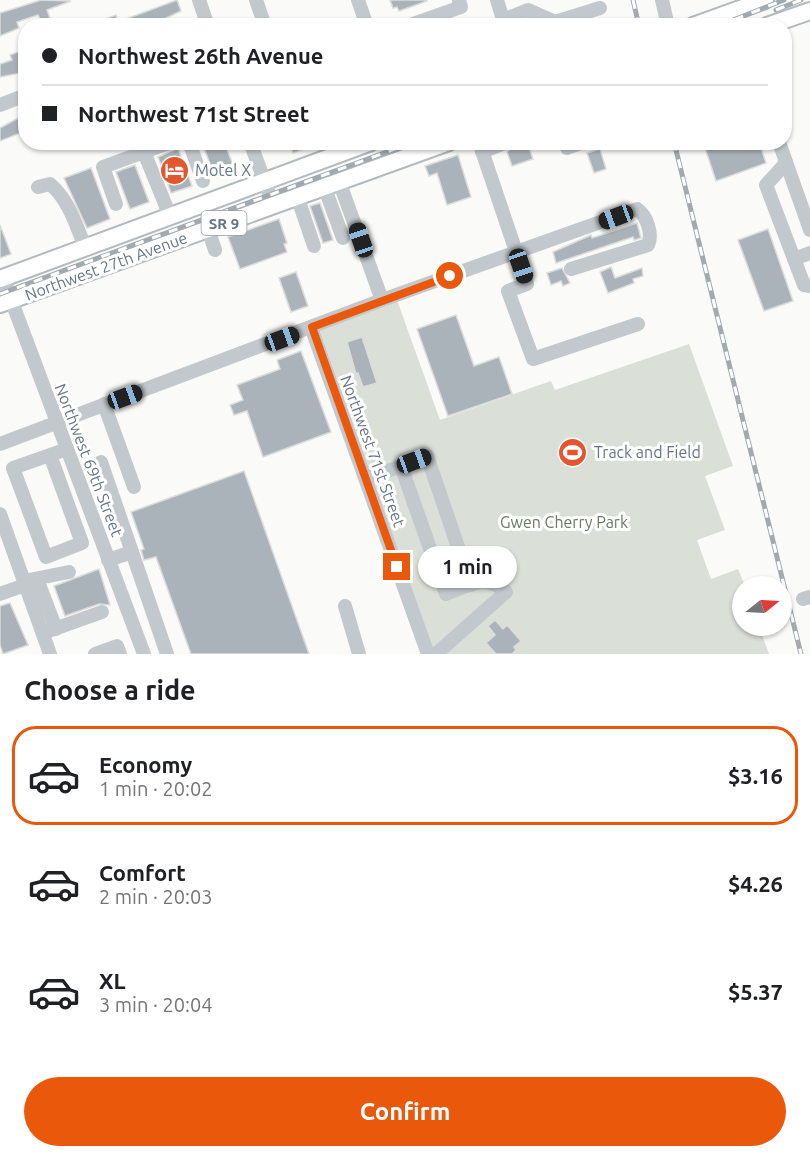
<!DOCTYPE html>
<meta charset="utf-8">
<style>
body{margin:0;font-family:Ubuntu,sans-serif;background:#f6f6f6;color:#202124;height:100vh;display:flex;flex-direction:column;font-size:22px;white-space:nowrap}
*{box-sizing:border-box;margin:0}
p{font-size:20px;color:#757577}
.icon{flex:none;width:33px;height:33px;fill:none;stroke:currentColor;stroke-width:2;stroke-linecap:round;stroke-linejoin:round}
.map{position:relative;height:654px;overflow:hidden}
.sheet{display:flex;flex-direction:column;background:#fff;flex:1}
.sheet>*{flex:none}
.banner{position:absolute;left:18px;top:18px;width:774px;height:132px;border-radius:24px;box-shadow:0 2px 4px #0004;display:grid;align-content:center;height:132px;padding:0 24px;background:#fff}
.needle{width:39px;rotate:72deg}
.controls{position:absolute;left:732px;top:576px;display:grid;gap:12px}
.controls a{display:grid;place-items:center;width:60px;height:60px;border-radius:50%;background:#fff;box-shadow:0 2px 4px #0004;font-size:30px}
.end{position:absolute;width:27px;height:27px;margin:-14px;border:8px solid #ea580c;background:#fff;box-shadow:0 0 0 3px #fff}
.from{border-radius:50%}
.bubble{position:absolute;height:42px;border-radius:21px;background:#fff;box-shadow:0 2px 4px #0004;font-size:20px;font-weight:700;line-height:42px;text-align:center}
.car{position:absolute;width:18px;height:36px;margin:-18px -9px;border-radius:8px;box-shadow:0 0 4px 2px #0007;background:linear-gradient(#222 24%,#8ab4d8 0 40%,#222 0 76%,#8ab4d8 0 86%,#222 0)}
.banner b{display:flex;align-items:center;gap:21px;height:57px;font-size:22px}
.banner b+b{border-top:2px solid #e0e0e0}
.banner i{width:15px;height:15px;background:#202124}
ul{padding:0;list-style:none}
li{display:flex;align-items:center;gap:18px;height:99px;margin:0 12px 9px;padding:0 12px;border:3px solid transparent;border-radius:24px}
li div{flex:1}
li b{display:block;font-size:22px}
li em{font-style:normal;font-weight:700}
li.selected{border-color:#ea580c}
li>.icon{width:54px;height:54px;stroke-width:1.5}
h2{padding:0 24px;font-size:27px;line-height:72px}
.action{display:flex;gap:12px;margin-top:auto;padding:12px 24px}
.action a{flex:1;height:69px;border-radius:36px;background:#ea580c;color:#fff;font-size:24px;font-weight:700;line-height:69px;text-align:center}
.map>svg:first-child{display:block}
</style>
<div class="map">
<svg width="810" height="654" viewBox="0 0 810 654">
<rect width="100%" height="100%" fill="#fafaf8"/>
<path fill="#dadfd7" d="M 397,300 L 440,420 L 551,381 L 555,390 L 689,344 L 733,466 L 705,476 L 725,530 L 697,540 L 711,579 L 738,569 L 745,586 L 742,586 L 742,626 L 759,626 L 769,654 L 435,654 L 319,328 Z"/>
<g fill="#aab3b9" stroke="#dcdcda" stroke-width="1.5">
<path d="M 41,0 L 71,1 L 47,10 L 50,18 L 41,21 L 38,15 L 17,22 L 19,28 L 0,36 L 0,13 Z"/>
<path d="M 177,0 L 181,11 L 149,26 L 107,26 L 105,19 L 116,15 L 118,22 Z"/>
<path d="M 390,0 L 427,0 L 427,1 L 399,11 L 397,7 L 393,8 Z"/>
<path d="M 26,49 L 26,72 L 0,77 L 0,64 L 12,60 L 10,55 Z"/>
<path d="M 18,118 L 23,132 L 0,141 L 0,128 Z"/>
<path d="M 202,142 L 224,142 L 235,170 L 215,178 Z"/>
<path d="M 297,142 L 320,142 L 321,143 L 293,153 L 290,145 Z"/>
<path d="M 527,142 L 533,159 L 512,166 L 507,152 L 516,144 Z"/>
<path d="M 703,142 L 759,142 L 766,163 L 716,181 Z"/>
<path d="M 178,148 L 192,186 L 171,193 L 158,157 Z"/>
<path d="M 600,149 L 606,169 L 594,173 L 587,153 Z"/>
<path d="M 458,155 L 471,197 L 447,205 L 437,173 L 429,176 L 425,166 Z"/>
<path d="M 135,165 L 149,202 L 130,209 L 116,172 Z"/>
<path d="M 91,168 L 110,219 L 87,228 L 64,178 Z"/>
<path d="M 320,203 L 333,240 L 323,243 L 310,206 Z"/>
<path d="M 279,219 L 287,243 L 284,244 L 287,252 L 240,269 L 228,237 Z"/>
<path d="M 637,223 L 641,238 L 634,240 L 633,237 L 556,263 L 553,252 L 591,235 L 592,238 Z"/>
<path d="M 0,225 L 11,254 L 0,258 Z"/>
<path d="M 768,229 L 793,301 L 764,311 L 738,240 Z"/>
<path d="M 611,267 L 615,278 L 642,268 L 643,276 L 633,279 L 634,283 L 608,293 L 600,272 Z"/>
<path d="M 562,268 L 570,283 L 563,286 L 561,281 L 551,285 L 547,273 Z"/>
<path d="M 296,272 L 308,306 L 291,312 L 279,278 Z"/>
<path d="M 456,315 L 474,366 L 499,357 L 512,394 L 448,416 L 417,329 Z"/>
<path d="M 362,337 L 377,383 L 363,387 L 358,373 L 356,374 L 347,342 Z"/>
<path d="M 301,351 L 331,432 L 263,457 L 247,411 L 234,415 L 230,405 L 243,400 L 237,385 L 280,369 L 277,360 Z"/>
<path d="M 244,471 L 309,654 L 191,654 L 156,557 L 144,560 L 141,550 L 144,549 L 131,512 Z"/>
<path d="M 99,569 L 110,605 L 99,604 L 65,616 L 54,586 Z"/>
<path d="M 10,603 L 28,645 L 3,654 L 0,645 L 0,606 Z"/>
<path d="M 495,620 L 503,629 L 507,625 L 521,641 L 514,647 L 516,650 L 512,654 L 496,654 L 486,643 L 495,635 L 488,626 Z"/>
</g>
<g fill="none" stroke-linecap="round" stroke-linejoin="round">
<defs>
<g id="major">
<path d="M 693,26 L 765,0"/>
<path d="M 767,26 L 810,11"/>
<path d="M 0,279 L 371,142"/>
<path d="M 0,304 L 449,142"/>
</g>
</defs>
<use href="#major" stroke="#b5babe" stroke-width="20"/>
<g stroke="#c3c8cc" stroke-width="14">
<path d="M 199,0 L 208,26"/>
<path d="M 256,0 L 265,26"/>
<path d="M 358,0 L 367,26"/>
<path d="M 497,0 L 505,26"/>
<path d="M 662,0 L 668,26"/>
<path d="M 503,20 L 528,10 L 555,22 L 600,8"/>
<path d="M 407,26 L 461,7 L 459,0"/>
<path d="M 0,105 L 26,95"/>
<path d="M 189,142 L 203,181"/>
<path d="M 250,142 L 273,204"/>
<path d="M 479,142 L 527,284 L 508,291 L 533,359 L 638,324"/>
<path d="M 565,142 L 567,148 L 584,142"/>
<path d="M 779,142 L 810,230"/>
<path d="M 144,152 L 172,142"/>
<path d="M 482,152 L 507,142"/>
<path d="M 786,163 L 766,185 L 804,285 L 810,286"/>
<path d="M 339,181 L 382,300"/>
<path d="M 324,186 L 343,238"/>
<path d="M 38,187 L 50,184 C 69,200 76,225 85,247"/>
<path d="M 297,196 L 314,246"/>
<path d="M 116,204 L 103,167 L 144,152 L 170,216"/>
<path d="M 208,229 L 215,250"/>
<path d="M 794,259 L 810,253"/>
<path d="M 3,278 L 144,654"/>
<path d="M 311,327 L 428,654"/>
<path d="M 104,404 L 134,487"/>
<path d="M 0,444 L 382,300 L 637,209 C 647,216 653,234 648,245 L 571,269"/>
<path d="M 50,455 L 82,543 L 46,557 L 13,468 L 67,449"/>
<path d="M 101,462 L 132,552 L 108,560"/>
<path d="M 401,466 L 427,456 L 471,585"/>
<path d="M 366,479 L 401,466 L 446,594 C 470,585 485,573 506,592 L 436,654"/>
<path d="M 0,514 L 50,654"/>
<path d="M 132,552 L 167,654"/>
<path d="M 37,579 L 56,629"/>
<path d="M 29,580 L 69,572"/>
<path d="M 0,594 L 25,585"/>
<path d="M 803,599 L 810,597"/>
<path d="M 345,606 L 359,654"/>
<path d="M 43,633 L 102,612"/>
<path d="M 95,654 L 117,646 L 120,654"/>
</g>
<use href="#major" stroke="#fff" stroke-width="16"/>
<defs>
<g id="rail">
<path d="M 633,0 L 639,26"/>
<path d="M 776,10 L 801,0"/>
<path d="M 718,26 L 784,0"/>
<path d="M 674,142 L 801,654"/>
<path d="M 0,294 L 414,142"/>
</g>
</defs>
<use href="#rail" stroke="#a2aab0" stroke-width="5"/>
<use href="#rail" stroke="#fff" stroke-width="3" stroke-dasharray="9" stroke-linecap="butt"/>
</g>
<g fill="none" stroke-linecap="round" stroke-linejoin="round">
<path stroke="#ea580c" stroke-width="8" d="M 397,567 L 312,327 L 450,276"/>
</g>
<defs>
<symbol id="hotel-disc" viewBox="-11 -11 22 22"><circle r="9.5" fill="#e4572e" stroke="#fff"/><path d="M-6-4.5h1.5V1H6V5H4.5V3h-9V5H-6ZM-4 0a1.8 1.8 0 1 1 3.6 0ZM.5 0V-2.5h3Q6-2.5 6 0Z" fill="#fff"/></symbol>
<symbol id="stadium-disc" viewBox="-11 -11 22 22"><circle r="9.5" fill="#e4572e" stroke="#fff"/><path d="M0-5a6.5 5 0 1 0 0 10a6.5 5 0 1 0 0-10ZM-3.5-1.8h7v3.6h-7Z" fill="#fff"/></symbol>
</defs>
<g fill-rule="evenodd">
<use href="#hotel-disc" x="158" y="154" width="33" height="33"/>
<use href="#stadium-disc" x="556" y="436" width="33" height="33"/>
</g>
<g text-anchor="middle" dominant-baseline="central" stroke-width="6" stroke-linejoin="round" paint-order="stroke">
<rect fill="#fff" stroke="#939fa8" stroke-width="1.5" x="201.5" y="211" width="45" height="24" rx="4.5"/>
<g font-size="15" font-weight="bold" fill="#657683">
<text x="224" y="223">SR 9</text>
</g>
<g font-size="16" fill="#657683" stroke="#fff" text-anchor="start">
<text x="195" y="170">Motel X</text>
<text x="594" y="452">Track and Field</text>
</g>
<g font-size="16" fill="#657683" stroke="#fff">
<text transform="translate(106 266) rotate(-20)">Northwest 27th Avenue</text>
<text transform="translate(373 451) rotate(70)">Northwest 71st Street</text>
<text transform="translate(89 460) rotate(69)">Northwest 69th Street</text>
</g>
<g font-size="16" fill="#687a64" stroke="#fff">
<text x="564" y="522">Gwen Cherry Park</text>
</g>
</g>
</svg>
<div class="controls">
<a><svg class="needle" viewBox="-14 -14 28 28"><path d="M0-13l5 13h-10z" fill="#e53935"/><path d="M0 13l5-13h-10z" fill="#757577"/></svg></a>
</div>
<i class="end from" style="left:450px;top:276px"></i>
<i class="end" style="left:397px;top:567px"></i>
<div class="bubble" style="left:418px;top:546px;width:99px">1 min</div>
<i class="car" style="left:616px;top:217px;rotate:250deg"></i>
<i class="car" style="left:361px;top:240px;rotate:341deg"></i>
<i class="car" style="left:521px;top:266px;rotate:161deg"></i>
<i class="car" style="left:282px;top:339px;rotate:70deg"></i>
<i class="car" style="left:125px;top:397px;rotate:70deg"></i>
<i class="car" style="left:414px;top:461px;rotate:70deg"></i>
<div class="banner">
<b><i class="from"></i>Northwest 26th Avenue</b>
<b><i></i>Northwest 71st Street</b>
</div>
</div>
<section class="sheet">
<h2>Choose a ride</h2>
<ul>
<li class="selected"><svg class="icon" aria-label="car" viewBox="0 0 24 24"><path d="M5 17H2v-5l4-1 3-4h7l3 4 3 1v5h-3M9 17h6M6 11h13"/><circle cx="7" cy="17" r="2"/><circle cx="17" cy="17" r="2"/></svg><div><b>Economy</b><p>1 min · 20:02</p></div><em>$3.16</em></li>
<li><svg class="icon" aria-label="car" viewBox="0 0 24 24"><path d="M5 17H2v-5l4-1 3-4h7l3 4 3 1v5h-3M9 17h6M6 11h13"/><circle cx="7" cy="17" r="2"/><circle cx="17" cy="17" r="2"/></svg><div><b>Comfort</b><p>2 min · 20:03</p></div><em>$4.26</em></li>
<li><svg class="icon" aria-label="car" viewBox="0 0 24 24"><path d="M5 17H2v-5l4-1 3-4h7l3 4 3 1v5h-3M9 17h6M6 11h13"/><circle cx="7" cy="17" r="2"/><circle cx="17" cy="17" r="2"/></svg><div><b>XL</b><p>3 min · 20:04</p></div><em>$5.37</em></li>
</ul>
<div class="action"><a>Confirm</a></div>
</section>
